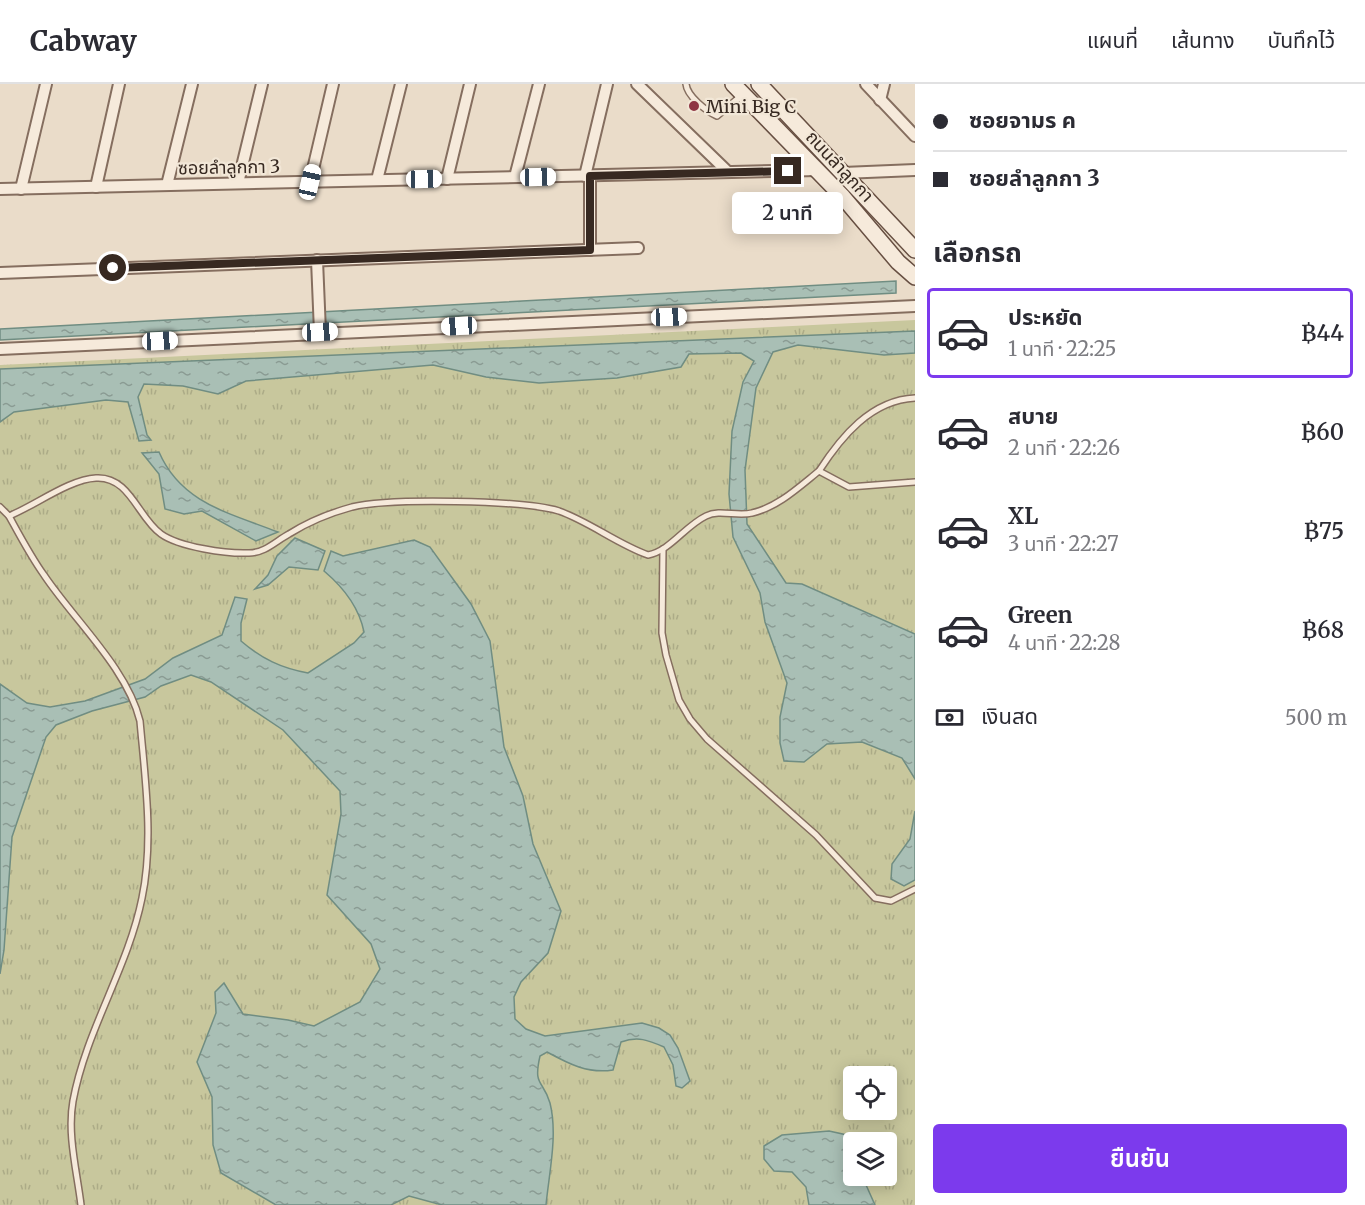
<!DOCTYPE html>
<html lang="th">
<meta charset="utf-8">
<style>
body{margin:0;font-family:Merriweather,"Noto Sans Thai",serif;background:#f7f7f7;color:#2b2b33;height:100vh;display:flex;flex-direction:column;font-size:22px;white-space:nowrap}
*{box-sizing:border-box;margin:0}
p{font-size:20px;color:#7c7c81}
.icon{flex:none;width:33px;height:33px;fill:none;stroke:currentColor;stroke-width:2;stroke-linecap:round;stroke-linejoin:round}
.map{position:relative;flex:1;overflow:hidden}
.drawer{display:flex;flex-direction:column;background:#fff;width:450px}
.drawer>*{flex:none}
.hud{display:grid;align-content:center;height:132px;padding:0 18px;background:#fff}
.buttons{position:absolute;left:843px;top:982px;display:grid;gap:12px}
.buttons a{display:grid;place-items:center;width:54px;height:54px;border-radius:6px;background:#fff;box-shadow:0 3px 15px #0003;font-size:30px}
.end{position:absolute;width:27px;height:27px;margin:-14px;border:8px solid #372921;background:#fff;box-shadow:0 0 0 3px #fff}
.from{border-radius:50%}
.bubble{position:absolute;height:42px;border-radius:6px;background:#fff;box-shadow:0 3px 15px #0003;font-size:20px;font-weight:600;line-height:42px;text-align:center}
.car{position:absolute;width:18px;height:36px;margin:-18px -9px;border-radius:8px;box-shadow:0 0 4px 2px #0007;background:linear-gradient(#fff 24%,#345 0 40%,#fff 0 76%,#345 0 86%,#fff 0)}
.hud b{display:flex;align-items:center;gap:21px;height:57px;font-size:22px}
.hud b+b{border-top:2px solid #e1e1e2}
.hud i{width:15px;height:15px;background:#2b2b33}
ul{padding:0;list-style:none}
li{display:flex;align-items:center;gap:18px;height:90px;margin:0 12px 9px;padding:0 6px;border:3px solid transparent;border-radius:6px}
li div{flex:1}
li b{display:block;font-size:22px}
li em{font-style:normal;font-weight:600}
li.current{border-color:#7c3aed}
li>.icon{width:54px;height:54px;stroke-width:1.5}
h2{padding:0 18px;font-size:27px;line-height:72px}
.pay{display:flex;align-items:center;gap:15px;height:66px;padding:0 18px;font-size:22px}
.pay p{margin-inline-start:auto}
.button{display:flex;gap:12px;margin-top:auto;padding:12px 18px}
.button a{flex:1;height:69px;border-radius:6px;background:#7c3aed;color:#fff;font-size:24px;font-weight:600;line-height:69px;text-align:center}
header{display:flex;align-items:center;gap:36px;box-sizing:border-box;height:84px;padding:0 30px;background:#fff;border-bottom:2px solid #e1e1e2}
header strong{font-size:28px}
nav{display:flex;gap:33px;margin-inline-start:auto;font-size:21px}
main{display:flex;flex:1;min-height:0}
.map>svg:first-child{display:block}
</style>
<header>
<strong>Cabway</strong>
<nav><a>แผนที่</a><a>เส้นทาง</a><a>บันทึกไว้</a></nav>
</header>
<main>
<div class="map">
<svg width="915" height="1121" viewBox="0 0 915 1121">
<defs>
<pattern id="grass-tufts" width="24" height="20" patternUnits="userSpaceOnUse" patternTransform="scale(1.5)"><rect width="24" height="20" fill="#c8c79d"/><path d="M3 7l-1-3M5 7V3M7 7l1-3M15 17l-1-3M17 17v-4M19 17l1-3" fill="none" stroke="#acab87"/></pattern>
<pattern id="water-ripples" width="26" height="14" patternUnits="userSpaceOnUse" patternTransform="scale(1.5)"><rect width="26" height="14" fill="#a9bfb5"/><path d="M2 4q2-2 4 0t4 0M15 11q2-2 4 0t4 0" fill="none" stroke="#8a9b93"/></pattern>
</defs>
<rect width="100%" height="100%" fill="#eadcc9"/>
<path fill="url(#grass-tufts)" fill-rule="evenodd" d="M 915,236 L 915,1121 L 0,1121 L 0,281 ZM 854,993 L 886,993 L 886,1026 L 854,1026 ZM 854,1059 L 886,1059 L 886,1092 L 854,1092 Z"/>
<g fill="url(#water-ripples)" stroke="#708d82" stroke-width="1.5">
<path d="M 896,197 L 896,209 L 0,256 L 0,245 Z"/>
<path d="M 915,247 L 915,269 L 884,271 L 798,261 L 773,268 L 756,304 L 745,386 L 747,440 L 786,499 L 802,500 L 915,550 L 915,695 L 902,674 L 862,658 L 827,660 L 804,678 L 784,677 L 780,659 L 780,633 L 787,599 L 765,538 L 760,509 L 733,453 L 729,410 L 732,347 L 743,298 L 754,277 L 741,269 L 689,270 L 681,283 L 617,294 L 539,299 L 486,293 L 433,281 L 246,297 L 218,310 L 183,302 L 144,300 L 138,313 L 147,351 L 151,356 L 139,357 L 128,318 L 106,316 L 14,328 L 0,338 L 0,285 Z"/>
<path d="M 159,368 C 181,419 229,429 278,448 L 256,457 L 202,427 L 184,430 L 165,425 L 159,390 L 142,369 Z"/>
<path d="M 295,454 L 325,467 L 318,486 L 289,483 L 268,501 L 255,505 L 268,491 L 277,472 Z"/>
<path d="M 414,456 L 430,463 L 471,520 L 490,557 L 504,663 L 523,712 L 533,760 L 561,827 L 548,869 L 521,898 L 514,913 L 515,935 L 526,945 L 545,952 L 642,939 L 659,944 L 670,951 L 678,964 L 690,997 L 682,1004 L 676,1002 L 673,981 L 664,963 C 648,956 638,952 621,958 L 613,986 C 588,990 569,980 547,968 L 540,972 C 533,1003 543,995 550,1019 C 558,1051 549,1089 546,1121 L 442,1121 L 409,1112 L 391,1121 L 276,1121 L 221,1089 L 213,1061 L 212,1013 L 197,978 L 216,929 L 215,908 L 224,899 L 243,930 L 288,936 L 314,942 L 360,918 L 380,885 L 371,860 L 327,811 L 341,730 L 340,707 L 283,646 L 211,598 L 191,591 L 161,602 L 145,613 L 92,627 L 56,641 L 46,653 L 12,753 L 4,866 L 0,890 L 0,600 L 27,619 L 50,623 L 85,617 L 145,595 L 173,574 L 222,551 L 235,513 L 247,515 L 241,539 L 241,557 C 262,575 281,584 308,589 L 354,559 L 364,548 C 359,523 343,503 324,487 L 331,467 L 343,472 Z"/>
<path d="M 915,727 L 915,796 L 904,802 L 891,795 L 892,780 L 910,755 Z"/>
<path d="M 829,1047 L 847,1051 L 853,1069 L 854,1092 L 862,1092 L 875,1121 L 809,1121 L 806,1103 L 792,1088 L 774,1087 L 764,1075 L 764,1062 L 782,1051 Z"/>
</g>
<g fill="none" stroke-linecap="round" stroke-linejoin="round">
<defs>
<g id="lane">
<path d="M 686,0 C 687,12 706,27 717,32 L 742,11"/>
<path d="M 819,387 C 841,353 871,316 915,314"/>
<path d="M 0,423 L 9,432 C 34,422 70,395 96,394 C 130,392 138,434 161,450 C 179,463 227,470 249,469 C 265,469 276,457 289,450 C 308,438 330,429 352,423 C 389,414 523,416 559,427 C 590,438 617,460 648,471 C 670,467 685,442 706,432 C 720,425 737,433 752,429 C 778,423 799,403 819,387 L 849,403 L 915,398"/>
<path d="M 9,432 C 20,452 31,473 44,491 C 74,536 127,584 140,637 C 145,694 154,757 142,814 C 128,884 86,946 73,1017 C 67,1050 77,1088 81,1121"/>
<path d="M 663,465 L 662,549 L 666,571 L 679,616 L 690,635 L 707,655 L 816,751 L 875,814 L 891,817 L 915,805"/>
</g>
<g id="street">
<path d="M 637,0 L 728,88"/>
<path d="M 866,0 L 915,52"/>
<path d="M 880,16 L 884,0"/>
<path d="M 843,89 L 915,86"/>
<path d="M 585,92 L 607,0"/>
<path d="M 515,93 L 539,0"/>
<path d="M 447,95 L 470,0"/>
<path d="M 377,96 L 401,0"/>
<path d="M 310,98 L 333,0"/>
<path d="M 238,99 L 262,0"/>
<path d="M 167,101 L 192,0"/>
<path d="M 96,103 L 119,0"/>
<path d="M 0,105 L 818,86"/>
<path d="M 21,105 L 46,0"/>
<path d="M 590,166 L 590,92"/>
<path d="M 317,176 L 320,248"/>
<path d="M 0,189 L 638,164"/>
<path d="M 0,265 L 915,222"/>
</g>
<g id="secondary">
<path d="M 733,0 L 843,113 L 898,178 L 915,193"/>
<path d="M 759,0 L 915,166"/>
</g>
</defs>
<use href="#lane" stroke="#856e5f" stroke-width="8"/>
<use href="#street" stroke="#856e5f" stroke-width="14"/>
<use href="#secondary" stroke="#674f42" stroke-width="18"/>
<use href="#lane" stroke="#f6eadb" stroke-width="5"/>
<use href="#street" stroke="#f6eadb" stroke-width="10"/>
<use href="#secondary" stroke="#f6eadb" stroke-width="15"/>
</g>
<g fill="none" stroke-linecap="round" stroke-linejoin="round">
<path stroke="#372921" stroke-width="8" d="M 113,184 L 590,166 L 590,92 L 788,87"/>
</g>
<circle fill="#8e3542" stroke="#f2e7d7" stroke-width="2" cx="694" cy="22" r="6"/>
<g text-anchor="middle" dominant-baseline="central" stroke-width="4.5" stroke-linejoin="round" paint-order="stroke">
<g font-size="18" fill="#372921" stroke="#f2e7d7" text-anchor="start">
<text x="706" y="22">Mini Big C</text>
</g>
<g font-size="18" fill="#372921" stroke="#f2e7d7">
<text transform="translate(840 82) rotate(47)">ถนนลำลูกกา</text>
<text transform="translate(229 83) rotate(-1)">ซอยลำลูกกา 3</text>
</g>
</g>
</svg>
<div class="buttons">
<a><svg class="icon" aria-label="locate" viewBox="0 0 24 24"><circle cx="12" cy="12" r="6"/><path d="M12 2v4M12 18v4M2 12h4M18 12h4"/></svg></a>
<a><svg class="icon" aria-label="layers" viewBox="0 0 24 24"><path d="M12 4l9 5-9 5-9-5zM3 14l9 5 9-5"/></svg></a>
</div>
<i class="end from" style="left:113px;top:184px"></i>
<i class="end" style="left:788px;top:87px"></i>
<div class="bubble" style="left:732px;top:108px;width:111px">2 นาที</div>
<i class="car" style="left:538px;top:93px;rotate:89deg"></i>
<i class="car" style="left:424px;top:95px;rotate:89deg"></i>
<i class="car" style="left:310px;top:98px;rotate:13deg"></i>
<i class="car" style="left:669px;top:233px;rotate:88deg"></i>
<i class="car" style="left:459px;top:242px;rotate:267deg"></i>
<i class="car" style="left:320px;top:248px;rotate:87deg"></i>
<i class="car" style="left:160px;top:257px;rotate:87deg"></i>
</div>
<section class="drawer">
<div class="hud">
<b><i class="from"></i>ซอยจามร ค</b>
<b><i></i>ซอยลำลูกกา 3</b>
</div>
<h2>เลือกรถ</h2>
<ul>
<li class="current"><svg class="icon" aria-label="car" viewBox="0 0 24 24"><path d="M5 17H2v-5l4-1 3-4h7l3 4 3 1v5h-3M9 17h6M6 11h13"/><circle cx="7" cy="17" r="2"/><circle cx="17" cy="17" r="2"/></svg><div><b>ประหยัด</b><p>1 นาที · 22:25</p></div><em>฿44</em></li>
<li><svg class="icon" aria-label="car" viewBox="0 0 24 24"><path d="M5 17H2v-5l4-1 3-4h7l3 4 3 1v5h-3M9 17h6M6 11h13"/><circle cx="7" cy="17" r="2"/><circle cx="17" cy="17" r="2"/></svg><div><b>สบาย</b><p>2 นาที · 22:26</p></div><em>฿60</em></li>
<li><svg class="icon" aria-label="car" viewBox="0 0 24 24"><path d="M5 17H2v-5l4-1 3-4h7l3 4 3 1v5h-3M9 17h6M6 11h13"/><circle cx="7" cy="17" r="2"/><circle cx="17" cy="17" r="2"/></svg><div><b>XL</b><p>3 นาที · 22:27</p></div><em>฿75</em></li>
<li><svg class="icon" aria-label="car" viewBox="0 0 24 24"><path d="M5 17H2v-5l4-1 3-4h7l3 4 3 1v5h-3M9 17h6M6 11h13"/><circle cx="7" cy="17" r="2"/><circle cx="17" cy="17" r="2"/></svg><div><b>Green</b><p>4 นาที · 22:28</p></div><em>฿68</em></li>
</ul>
<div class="pay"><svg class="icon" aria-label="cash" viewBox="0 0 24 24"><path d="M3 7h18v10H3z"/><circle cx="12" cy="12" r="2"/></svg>เงินสด<p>500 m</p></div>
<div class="button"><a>ยืนยัน</a></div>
</section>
</main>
